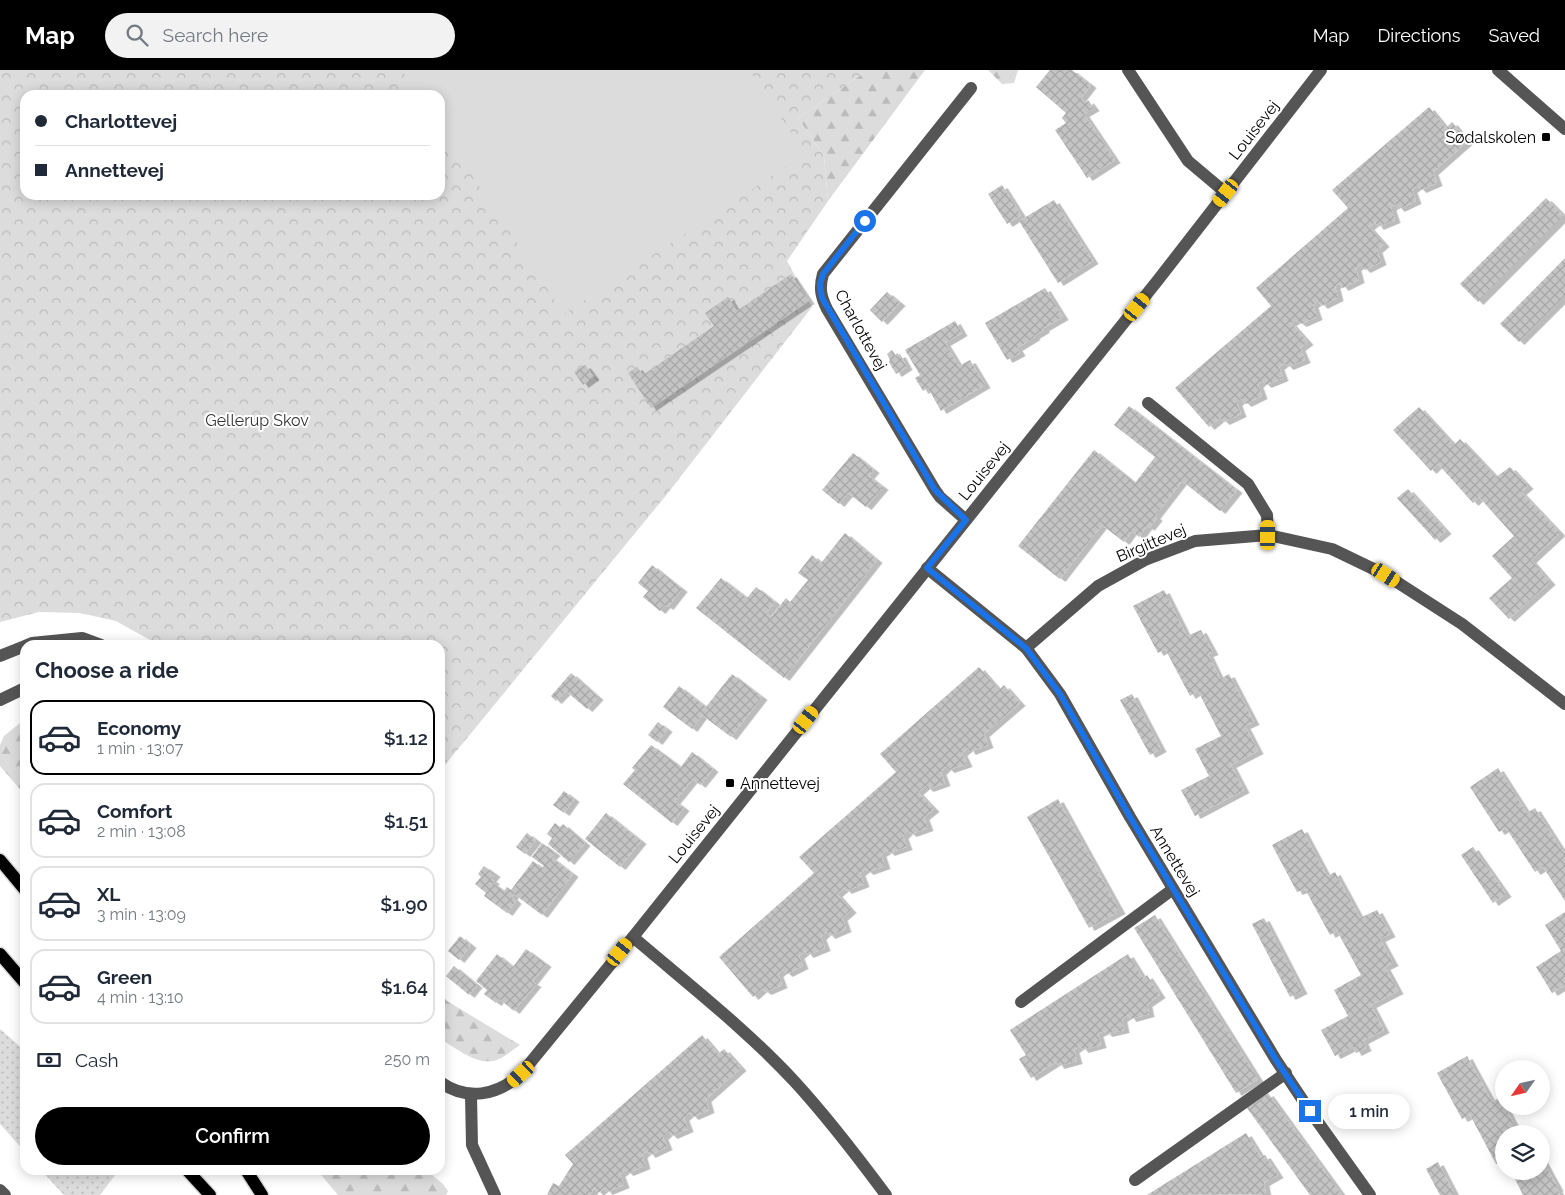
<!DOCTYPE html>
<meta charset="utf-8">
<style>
body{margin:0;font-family:Raleway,sans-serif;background:#f2f2f3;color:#1f2937;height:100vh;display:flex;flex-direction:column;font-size:19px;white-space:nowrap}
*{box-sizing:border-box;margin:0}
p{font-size:16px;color:#747a83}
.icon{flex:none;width:28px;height:28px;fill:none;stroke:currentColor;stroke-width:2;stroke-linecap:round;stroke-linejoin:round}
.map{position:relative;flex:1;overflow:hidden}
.panel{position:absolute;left:20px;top:570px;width:425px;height:535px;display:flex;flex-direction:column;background:#fff;border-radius:15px;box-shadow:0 2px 12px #0003}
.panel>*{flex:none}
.banner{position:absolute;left:20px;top:20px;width:425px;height:110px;border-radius:15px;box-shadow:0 2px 12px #0003;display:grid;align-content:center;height:110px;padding:0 15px;background:#fff}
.needle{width:32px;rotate:236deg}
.buttons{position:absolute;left:1495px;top:990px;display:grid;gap:10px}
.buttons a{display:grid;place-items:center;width:55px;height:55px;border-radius:50%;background:#fff;box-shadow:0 2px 12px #0003;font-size:25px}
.end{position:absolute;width:22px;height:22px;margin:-11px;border:6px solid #1a73e8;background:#fff;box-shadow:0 0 0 2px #fff}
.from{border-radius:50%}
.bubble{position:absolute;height:35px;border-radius:18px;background:#fff;box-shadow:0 2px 12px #0003;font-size:16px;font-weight:600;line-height:35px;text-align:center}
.car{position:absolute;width:15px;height:30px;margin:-15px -8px;border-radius:6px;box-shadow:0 0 4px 1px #0007;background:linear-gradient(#f5c518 24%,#345 0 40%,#f5c518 0 76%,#345 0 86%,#f5c518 0)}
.banner b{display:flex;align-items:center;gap:18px;height:48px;font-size:19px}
.banner b+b{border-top:1px solid #e0e1e3}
.banner i{width:12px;height:12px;background:#1f2937}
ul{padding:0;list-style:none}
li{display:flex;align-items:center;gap:15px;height:75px;margin:0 10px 8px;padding:0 5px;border:2px solid #e0e1e3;border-radius:15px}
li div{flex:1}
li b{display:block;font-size:19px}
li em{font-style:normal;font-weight:600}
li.selected{border-color:#000}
li>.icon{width:45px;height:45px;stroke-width:1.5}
h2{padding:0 15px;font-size:22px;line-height:60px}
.pay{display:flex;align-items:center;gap:12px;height:55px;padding:0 15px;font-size:19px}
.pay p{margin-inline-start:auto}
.primary-button{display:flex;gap:10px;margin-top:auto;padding:10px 15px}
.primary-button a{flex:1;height:58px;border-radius:30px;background:#000;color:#fff;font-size:20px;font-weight:600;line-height:58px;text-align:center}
header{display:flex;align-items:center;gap:30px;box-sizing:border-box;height:70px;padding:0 25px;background:#000;color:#fff}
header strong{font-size:24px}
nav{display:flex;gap:28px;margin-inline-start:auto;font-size:18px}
.search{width:350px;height:45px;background:#f2f2f3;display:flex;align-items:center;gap:12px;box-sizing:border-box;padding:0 18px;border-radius:28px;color:#747a83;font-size:19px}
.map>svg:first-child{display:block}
</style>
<header>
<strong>Map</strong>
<div class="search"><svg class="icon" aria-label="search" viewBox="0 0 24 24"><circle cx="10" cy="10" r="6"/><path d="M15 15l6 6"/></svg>Search here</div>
<nav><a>Map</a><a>Directions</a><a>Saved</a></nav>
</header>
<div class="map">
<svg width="1565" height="1125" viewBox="0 0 1565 1125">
<defs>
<pattern id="grass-dots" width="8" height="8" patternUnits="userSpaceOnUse" patternTransform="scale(1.25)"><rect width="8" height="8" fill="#dcdcdc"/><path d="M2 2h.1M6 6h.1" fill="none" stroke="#bbb" stroke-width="1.8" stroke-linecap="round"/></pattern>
<pattern id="forest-firs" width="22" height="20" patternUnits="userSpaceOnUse" patternTransform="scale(1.25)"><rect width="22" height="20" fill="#dcdcdc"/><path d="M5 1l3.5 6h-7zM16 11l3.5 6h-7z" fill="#bbb"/></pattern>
<pattern id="park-crowns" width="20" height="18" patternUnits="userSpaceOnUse" patternTransform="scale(1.25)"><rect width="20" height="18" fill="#dcdcdc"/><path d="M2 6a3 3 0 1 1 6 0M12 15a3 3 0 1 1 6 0" fill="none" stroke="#bbb"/></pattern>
<pattern id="building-cross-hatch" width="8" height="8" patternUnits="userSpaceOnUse" patternTransform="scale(1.25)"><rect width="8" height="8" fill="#c4c4c4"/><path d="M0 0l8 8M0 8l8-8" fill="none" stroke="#a7a7a7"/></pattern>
<filter id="shadow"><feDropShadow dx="5.5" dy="3" stdDeviation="0" flood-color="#0004"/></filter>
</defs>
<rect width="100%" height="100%" fill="#fff"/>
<g fill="url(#grass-dots)">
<path d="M 0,959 L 25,981 L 25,1082 L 0,1054 Z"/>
<path d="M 41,1100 L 119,1100 L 100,1125 L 64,1125 Z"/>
</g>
<g fill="url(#forest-firs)">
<path d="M 868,0 L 925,0 L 828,131 L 824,86 L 798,48 Z"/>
<path d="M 988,0 L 1018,0 L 1014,13 L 1002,14 Z"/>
<path d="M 25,649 L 25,725 L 0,696 L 0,675 L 4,666 Z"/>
<path d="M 440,923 L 447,931 L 520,975 C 512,980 502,990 492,991 C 475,994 456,978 442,970 L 440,968 Z"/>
<path d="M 317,1100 L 426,1100 L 443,1114 L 448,1121 L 446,1125 L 338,1125 Z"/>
</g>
<path fill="url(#park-crowns)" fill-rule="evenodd" d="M 0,0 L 868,0 L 798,48 L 824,86 L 828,131 L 787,191 L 812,237 L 668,423 L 440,701 L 440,575 L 159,575 L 116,551 L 80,543 L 39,542 L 0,552 ZM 25,25 L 440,25 L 440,125 L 25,125 Z"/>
<path fill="#dcdcdc" d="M 402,0 L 749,0 L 805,84 L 564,244 L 440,57 L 440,25 L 418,25 Z"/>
<g fill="url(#building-cross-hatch)" filter="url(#shadow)">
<path d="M 1050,0 L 1072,0 L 1091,15 L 1081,28 L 1086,33 L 1088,30 L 1094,38 L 1084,44 L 1115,90 L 1087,108 L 1055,60 L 1066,53 L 1062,48 L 1066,43 L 1036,17 Z"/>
<path d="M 1429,37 L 1446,58 L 1452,52 L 1468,71 L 1433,102 L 1437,113 L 1421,120 L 1417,116 L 1412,120 L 1416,131 L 1399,139 L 1395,134 L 1391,138 L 1395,150 L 1378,157 L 1375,152 L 1369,157 L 1384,174 L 1377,180 L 1381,192 L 1365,200 L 1360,195 L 1356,198 L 1359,210 L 1343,218 L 1339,213 L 1335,216 L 1338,228 L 1322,236 L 1318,231 L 1313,235 L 1317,247 L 1301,254 L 1296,250 L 1291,253 L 1308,272 L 1300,278 L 1305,290 L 1288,297 L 1284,293 L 1279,297 L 1283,308 L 1266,315 L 1262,311 L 1258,315 L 1262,326 L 1246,334 L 1241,329 L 1237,333 L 1241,344 L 1224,352 L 1220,348 L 1209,357 L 1175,318 L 1271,236 L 1256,218 L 1348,138 L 1332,120 Z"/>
<path d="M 1002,115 L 1021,145 L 1007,154 L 988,124 Z"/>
<path d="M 1546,128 L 1564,146 L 1478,232 L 1460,214 Z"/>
<path d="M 1054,130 L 1093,191 L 1058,213 L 1019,151 Z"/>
<path d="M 1565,188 L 1565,226 L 1519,272 L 1500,254 Z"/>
<path d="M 791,204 L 809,231 L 651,338 L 628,303 L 637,297 L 643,305 L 714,256 L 705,243 L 728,227 L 737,241 Z"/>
<path d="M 1045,218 L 1063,247 L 1044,258 L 1044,260 L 1034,266 L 1035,267 L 1017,278 L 1020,283 L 1007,290 L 985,253 Z"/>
<path d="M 887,222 L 900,233 L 882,252 L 870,240 Z"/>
<path d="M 955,251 L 962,263 L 945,273 L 959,296 L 970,290 L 985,315 L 941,341 L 928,318 L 923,321 L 915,308 L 920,305 L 905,280 Z"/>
<path d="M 892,280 L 896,286 L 900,284 L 907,297 L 896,304 L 889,292 L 890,290 L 887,284 Z"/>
<path d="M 585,295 L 594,307 L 583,315 L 574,302 Z"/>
<path d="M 1129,336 L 1237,420 L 1220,441 L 1182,411 L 1155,446 L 1157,448 L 1149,458 L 1147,456 L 1139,467 L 1132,461 L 1124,472 L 1102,455 L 1060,509 L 1018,476 L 1094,380 L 1135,413 L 1155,387 L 1114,355 Z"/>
<path d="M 1419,337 L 1454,375 L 1460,369 L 1496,407 L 1510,397 L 1528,416 L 1521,422 L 1559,462 L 1559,464 L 1531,490 L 1550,512 L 1509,549 L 1489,528 L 1512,508 L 1492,486 L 1514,466 L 1479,427 L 1473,433 L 1438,394 L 1431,401 L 1393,360 Z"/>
<path d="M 853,383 L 874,400 L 869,406 L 883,417 L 866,437 L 848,423 L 839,434 L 822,420 Z"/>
<path d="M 1408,419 L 1446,461 L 1435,470 L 1397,428 Z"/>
<path d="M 845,463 L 877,490 L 784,608 L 696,538 L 721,508 L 747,528 L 756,517 L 775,532 L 766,543 L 771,547 L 786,528 L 790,532 L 808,510 L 798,503 L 812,485 L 821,493 Z"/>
<path d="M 652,495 L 682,519 L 668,537 L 665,535 L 660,541 L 643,527 L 648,521 L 638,513 Z"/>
<path d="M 1164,520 L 1187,566 L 1201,560 L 1213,582 L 1208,584 L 1220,609 L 1229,604 L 1254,652 L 1245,656 L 1258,681 L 1231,695 L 1244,720 L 1195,746 L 1181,720 L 1209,706 L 1195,679 L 1221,666 L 1198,621 L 1190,626 L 1165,579 L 1158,583 L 1133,536 Z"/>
<path d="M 979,597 L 999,620 L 1004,615 L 1020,633 L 984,664 L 988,675 L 970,682 L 968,678 L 962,683 L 967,694 L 949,700 L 946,697 L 941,702 L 945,713 L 928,719 L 925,716 L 918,722 L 934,739 L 924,747 L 928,758 L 911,764 L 908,761 L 903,766 L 907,777 L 889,783 L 887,780 L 881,784 L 885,796 L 868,802 L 865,799 L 860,803 L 864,814 L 846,821 L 844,818 L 837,824 L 851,840 L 842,848 L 846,859 L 830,866 L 826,862 L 821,867 L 825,878 L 808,885 L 805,881 L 799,886 L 803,896 L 787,904 L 783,900 L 778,904 L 782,915 L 766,922 L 762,919 L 753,927 L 719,887 L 814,803 L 799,787 L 896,702 L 880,684 Z"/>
<path d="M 571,603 L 598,627 L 587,639 L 566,621 L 556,631 L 551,626 Z"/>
<path d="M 732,604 L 762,627 L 731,667 L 702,645 L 692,659 L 663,637 L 679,616 L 706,637 Z"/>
<path d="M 1132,624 L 1161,679 L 1150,685 L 1120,630 Z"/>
<path d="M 658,652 L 667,659 L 657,672 L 648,665 Z"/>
<path d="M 651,675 L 681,697 L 692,682 L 713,699 L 700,715 L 693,709 L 675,731 L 684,738 L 672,753 L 623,714 L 635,700 L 632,698 Z"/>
<path d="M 1498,698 L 1527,743 L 1535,738 L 1563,782 L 1565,781 L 1565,831 L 1543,797 L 1535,802 L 1506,758 L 1499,762 L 1470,717 Z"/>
<path d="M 564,721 L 574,729 L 564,743 L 553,735 Z"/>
<path d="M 1058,729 L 1120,841 L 1089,858 L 1027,747 Z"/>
<path d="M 606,743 L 641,771 L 620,797 L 585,769 Z"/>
<path d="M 555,753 L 560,757 L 563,754 L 585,773 L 569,792 L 548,774 L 552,768 L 547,764 Z"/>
<path d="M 1302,759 L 1327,806 L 1335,802 L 1360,848 L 1377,840 L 1390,864 L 1380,869 L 1393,893 L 1385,897 L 1398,921 L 1371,935 L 1384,960 L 1363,971 L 1366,978 L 1356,983 L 1353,977 L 1335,986 L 1321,960 L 1348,946 L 1334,920 L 1361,905 L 1337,861 L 1330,865 L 1305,819 L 1297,822 L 1272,775 Z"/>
<path d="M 527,763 L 536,770 L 525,784 L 516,777 Z"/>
<path d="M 542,773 L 555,783 L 551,787 L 573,804 L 542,845 L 514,824 L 512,827 L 516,831 L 507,843 L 484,826 L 486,823 L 475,814 L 481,807 L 478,804 L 484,796 L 495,804 L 491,809 L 494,811 L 493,813 L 504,821 L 507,817 L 511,820 L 533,791 L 542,798 L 544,796 L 532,787 Z"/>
<path d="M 1473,777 L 1506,824 L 1493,833 L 1461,785 Z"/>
<path d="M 1565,842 L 1565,915 L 1552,923 L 1536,897 L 1561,881 L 1545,855 Z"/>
<path d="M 1155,845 L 1258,1009 L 1236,1023 L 1134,858 Z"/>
<path d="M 1264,848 L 1302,921 L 1290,927 L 1252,854 Z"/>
<path d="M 460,866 L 471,875 L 459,890 L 448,881 Z"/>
<path d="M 526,879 L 546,894 L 532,912 L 536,914 L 514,941 L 499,929 L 496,933 L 484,924 L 487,920 L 476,911 L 497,884 L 513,897 Z"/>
<path d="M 1128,884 L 1143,908 L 1147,905 L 1160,925 L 1147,934 L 1149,944 L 1131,949 L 1128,945 L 1122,949 L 1124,960 L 1107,964 L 1104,961 L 1098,964 L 1101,975 L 1083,980 L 1080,976 L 1074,980 L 1077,991 L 1059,996 L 1056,992 L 1031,1008 L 1019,989 L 1026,985 L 1010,960 Z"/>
<path d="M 454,896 L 477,915 L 469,925 L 446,906 Z"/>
<path d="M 702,965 L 718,984 L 724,979 L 741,998 L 706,1029 L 709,1040 L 693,1047 L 689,1043 L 684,1048 L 688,1059 L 672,1066 L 668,1062 L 663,1067 L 667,1077 L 650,1085 L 647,1081 L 642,1085 L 645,1096 L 628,1103 L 625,1100 L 620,1104 L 624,1115 L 607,1122 L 604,1118 L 598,1123 L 594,1118 L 590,1125 L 547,1125 L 553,1113 L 559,1116 L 573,1094 L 565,1085 Z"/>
<path d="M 1467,986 L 1492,1032 L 1500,1027 L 1519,1064 L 1504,1064 L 1504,1089 L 1496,1094 L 1470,1045 L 1462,1049 L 1437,1003 Z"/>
<path d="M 1268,1023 L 1342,1125 L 1310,1125 L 1247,1038 Z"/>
<path d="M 1246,1063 L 1261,1087 L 1265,1085 L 1278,1105 L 1264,1113 L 1266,1124 L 1147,1125 Z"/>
<path d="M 1541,1087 L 1558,1118 L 1557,1119 L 1560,1125 L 1523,1125 L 1511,1101 L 1541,1101 Z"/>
<path d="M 1438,1092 L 1455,1125 L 1440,1125 L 1426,1099 Z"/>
</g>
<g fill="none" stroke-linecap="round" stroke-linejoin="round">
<defs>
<g id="major">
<path d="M 0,790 L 25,820"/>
<path d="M 0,884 L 25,913"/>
<path d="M 187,1100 L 210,1125"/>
<path d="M 246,1100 L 262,1125"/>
</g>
</defs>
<use href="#major" stroke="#dbdbdb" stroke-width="15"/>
<g stroke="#555" stroke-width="12">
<path d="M 1128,0 L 1188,91 L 1226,123"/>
<path d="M 1498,0 L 1565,59"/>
<path d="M 1148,333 L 1248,414 L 1267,445 L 1268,465"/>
<path d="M 966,450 L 940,427 L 935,420 L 827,239 C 821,227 819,218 823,204 L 971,18"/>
<path d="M 927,498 L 1026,578 L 1060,624 L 1130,747 L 1276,990 L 1310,1041 L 1370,1125"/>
<path d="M 27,575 L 32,573 L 82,568 L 101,575"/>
<path d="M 1026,578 L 1098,516 L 1145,490 L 1195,471 L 1268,465 L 1332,479 L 1386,505 L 1462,554 L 1565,634"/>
<path d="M 0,586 L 25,576"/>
<path d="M 0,630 L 25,618"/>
<path d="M 633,867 C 688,914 746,959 795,1012 C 828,1048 857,1086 886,1125"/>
<path d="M 1021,932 L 1173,819"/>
<path d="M 440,1012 C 467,1031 497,1026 521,1004 L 633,867 L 1158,210 L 1321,0"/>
<path d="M 471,1025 L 472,1075 L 495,1125"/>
<path d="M 1135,1110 L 1286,1003"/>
<path d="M 0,1120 L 5,1125"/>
</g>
<use href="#major" stroke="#000" stroke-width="12"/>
</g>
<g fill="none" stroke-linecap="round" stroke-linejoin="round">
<path stroke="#1a73e8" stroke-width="6" d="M 865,151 L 823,204 L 820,215 L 822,228 L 935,420 L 966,450 L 927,498 L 1026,578 L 1060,624 L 1130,747 L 1276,990 L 1310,1041"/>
</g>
<g fill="#000" stroke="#fff" stroke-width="2">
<rect x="1541" y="62" width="10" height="10" rx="2.5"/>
<rect x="725" y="708" width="10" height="10" rx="2.5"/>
</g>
<g text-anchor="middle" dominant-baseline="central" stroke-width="4" stroke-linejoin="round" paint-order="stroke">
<g font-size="16" fill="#000" stroke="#fff">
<text transform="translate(1254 60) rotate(-52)">Louisevej</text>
<text transform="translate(861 260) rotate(61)">Charlottevej</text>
<text transform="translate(984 401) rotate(-51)">Louisevej</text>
<text transform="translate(1151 473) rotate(-23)">Birgittevej</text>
<text transform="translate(694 764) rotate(-51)">Louisevej</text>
<text transform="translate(1175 791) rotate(59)">Annettevej</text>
</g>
<g font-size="16" fill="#000" stroke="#fff" text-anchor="end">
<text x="1536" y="67">Sødalskolen</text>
<text x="740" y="713" text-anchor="start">Annettevej</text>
</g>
<g font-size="16" fill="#333" stroke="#fff">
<text x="257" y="350">Gellerup Skov</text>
</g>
</g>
</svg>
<div class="buttons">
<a><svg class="needle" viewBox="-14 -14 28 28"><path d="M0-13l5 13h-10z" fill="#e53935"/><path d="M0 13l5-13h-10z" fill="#747a83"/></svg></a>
<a><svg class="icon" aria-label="layers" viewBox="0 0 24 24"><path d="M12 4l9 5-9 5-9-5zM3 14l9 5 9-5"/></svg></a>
</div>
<i class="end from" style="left:865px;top:151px"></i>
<i class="end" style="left:1310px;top:1041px"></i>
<div class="bubble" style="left:1328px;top:1024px;width:82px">1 min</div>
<i class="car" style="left:1226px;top:123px;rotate:218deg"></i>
<i class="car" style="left:1137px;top:237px;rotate:39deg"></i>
<i class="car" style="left:1268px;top:465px;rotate:0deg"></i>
<i class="car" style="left:1386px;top:505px;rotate:123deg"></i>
<i class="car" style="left:806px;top:650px;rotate:38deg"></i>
<i class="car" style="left:620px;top:882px;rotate:39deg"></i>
<i class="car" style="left:521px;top:1004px;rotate:228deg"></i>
<div class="banner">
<b><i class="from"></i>Charlottevej</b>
<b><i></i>Annettevej</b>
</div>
<section class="panel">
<h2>Choose a ride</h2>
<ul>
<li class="selected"><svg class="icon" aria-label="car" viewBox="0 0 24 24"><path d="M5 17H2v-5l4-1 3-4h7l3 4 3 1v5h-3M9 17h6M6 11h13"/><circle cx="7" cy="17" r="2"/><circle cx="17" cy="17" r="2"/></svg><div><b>Economy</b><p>1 min · 13:07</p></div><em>$1.12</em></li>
<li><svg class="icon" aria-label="car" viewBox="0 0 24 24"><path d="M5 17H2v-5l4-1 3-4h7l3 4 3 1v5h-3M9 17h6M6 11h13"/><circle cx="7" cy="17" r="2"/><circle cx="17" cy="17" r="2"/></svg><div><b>Comfort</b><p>2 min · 13:08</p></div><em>$1.51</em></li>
<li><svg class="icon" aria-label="car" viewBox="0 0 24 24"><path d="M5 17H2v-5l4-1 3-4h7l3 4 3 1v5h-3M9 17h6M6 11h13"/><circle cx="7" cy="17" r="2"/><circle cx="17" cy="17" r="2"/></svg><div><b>XL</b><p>3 min · 13:09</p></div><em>$1.90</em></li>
<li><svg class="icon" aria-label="car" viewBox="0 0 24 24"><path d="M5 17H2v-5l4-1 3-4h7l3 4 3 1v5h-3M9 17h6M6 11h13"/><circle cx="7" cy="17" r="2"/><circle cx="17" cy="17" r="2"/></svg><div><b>Green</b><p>4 min · 13:10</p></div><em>$1.64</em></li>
</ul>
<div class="pay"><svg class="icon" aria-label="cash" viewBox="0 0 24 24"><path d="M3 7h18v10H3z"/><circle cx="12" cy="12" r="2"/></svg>Cash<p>250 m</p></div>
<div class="primary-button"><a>Confirm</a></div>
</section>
</div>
